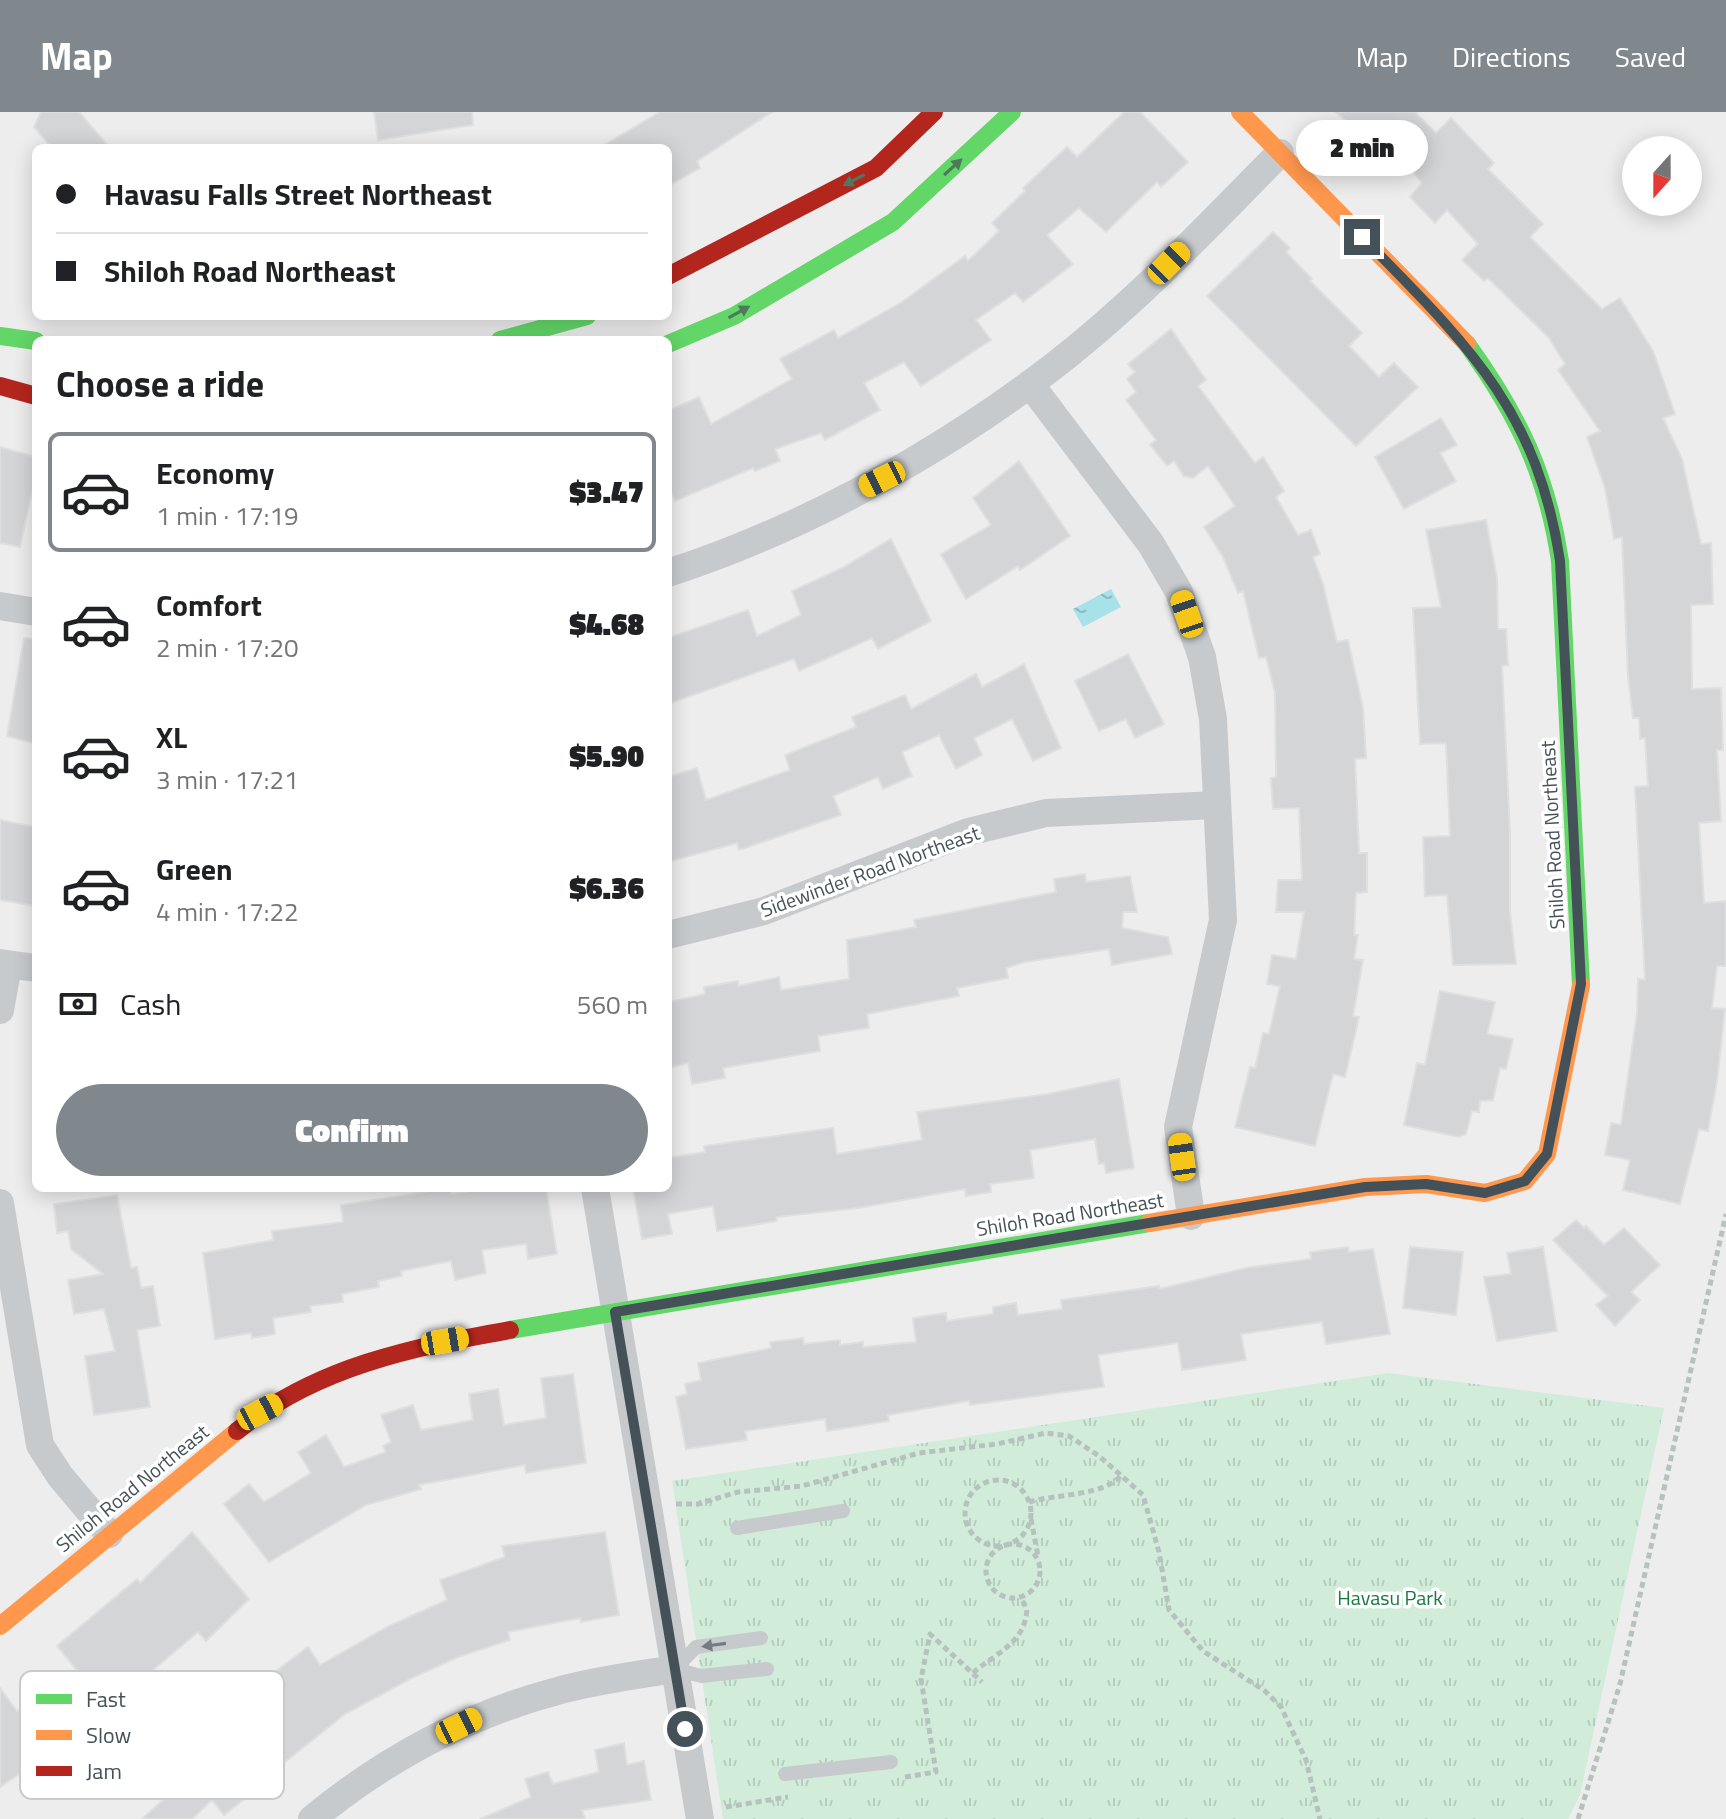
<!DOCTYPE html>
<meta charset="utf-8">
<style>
body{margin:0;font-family:"Titillium Web",sans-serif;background:#f6f6f6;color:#202124;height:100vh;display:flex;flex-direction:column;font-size:30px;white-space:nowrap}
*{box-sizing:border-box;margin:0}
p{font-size:26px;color:#757577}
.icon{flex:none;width:44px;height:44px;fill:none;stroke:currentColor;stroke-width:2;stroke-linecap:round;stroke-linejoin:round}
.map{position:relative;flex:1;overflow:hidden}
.sheet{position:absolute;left:32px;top:224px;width:640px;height:856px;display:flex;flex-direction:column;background:#fff;border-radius:12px;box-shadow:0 4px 20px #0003}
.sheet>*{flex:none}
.top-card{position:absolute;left:32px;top:32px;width:640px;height:176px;border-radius:12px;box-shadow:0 4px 20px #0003;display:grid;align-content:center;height:176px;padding:0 24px;background:#fff}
.needle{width:52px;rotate:201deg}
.controls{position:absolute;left:1622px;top:24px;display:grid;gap:16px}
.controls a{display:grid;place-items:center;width:80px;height:80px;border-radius:50%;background:#fff;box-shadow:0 4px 20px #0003;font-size:40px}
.end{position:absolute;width:36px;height:36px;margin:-18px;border:10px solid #455159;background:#fff;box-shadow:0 0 0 4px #fff}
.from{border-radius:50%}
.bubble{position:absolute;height:56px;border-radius:28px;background:#fff;box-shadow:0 4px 20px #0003;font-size:26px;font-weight:800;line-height:56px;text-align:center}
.car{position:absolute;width:24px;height:48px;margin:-24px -12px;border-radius:10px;box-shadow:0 0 6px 2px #0007;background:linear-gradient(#f5c518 24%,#345 0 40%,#f5c518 0 76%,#345 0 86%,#f5c518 0)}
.top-card b{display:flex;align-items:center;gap:28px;height:76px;font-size:30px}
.top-card b+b{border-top:2px solid #e0e0e0}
.top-card i{width:20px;height:20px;background:#202124}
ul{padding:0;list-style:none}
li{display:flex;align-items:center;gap:24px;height:120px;margin:0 16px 12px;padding:0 8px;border:4px solid transparent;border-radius:12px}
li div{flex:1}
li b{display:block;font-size:30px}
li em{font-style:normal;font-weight:800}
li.on{border-color:#80888d}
li>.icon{width:72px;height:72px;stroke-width:1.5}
h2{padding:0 24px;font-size:36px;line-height:96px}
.pay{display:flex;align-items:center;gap:20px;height:88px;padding:0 24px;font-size:30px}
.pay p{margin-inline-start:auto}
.action{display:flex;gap:16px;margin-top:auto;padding:16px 24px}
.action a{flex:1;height:92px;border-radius:48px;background:#80888d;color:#fff;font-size:32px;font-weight:800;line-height:92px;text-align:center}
header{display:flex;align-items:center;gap:48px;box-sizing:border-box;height:112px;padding:0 40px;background:#80888d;color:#fff}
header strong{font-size:38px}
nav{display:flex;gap:44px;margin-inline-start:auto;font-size:28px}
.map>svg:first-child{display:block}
</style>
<header>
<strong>Map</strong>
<nav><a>Map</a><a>Directions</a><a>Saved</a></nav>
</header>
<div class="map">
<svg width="1726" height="1707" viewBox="0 0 1726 1707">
<defs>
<pattern id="park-tufts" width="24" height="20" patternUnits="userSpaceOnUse" patternTransform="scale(2)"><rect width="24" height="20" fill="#d1edda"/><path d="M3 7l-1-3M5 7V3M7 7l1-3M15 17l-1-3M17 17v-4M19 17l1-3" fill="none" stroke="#b5cdbd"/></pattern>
<pattern id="water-ripples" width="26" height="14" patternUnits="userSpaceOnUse" patternTransform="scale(2)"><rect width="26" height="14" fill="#a7e1ea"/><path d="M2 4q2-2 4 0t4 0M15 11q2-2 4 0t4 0" fill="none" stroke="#8ab9c1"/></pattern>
</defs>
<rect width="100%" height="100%" fill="#eeeded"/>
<path fill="url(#park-tufts)" d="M 1388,1261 L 1664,1296 L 1580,1683 L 1568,1707 L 723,1707 L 672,1369 Z"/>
<path fill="url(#water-ripples)" d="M 1111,477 L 1121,495 L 1083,515 L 1073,497 Z"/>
<g fill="#d4d5d6" stroke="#dfdfe0" stroke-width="2">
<path d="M 41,0 L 79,0 L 110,36 L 52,36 L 34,15 Z"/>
<path d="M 374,0 L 472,0 L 473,13 L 378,28 Z"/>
<path d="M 660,0 L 772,0 L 697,49 L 700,56 L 668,74 L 668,36 L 599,36 Z"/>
<path d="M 1124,0 L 1140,0 L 1188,50 L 1161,75 L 1157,70 L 1106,120 L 1079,96 L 1047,123 L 1073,152 L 1023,190 L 1015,181 L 976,208 L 991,228 L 921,274 L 904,250 L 864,271 L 880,298 L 825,328 L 821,321 L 775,337 L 780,349 L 755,359 L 753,356 L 675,389 L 668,372 L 668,299 L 699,285 L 711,312 L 792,267 L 780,247 L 834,218 L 838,226 L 902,190 L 965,144 L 968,149 L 999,119 L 992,111 L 1025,79 L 1023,76 L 1067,35 L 1077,45 Z"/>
<path d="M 1336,0 L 1415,0 L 1436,21 L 1451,6 L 1494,51 L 1488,57 L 1543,112 L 1530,125 L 1602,197 L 1620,186 L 1653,239 L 1675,302 L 1663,306 L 1682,347 L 1701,432 L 1711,431 L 1713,492 L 1691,493 L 1692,577 L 1721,576 L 1723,638 L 1717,638 L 1721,709 L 1699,711 L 1704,791 L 1726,789 L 1726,854 L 1717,854 L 1712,896 L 1725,897 L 1717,969 L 1708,1019 L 1699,1017 L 1680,1092 L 1623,1078 L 1630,1048 L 1605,1043 L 1611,1011 L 1621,1013 L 1637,901 L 1638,867 L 1645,868 L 1635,675 L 1648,674 L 1645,626 L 1640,627 L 1639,606 L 1633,606 L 1628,565 L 1622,425 L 1614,427 L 1605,376 L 1587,325 L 1600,319 L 1558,258 L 1565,252 L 1549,226 L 1488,166 L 1484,169 L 1462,148 L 1478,132 L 1447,98 L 1435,111 L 1410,85 L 1422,71 L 1392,33 L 1373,50 L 1355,33 L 1363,24 Z"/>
<path d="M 1273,120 L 1290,136 L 1286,140 L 1312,167 L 1310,169 L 1362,221 L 1349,234 L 1379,265 L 1394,251 L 1418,275 L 1356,334 L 1207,184 Z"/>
<path d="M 1171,217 L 1206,268 L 1198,274 L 1255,351 L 1263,345 L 1284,379 L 1276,385 L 1298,423 L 1311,418 L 1320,442 L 1313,445 L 1323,472 L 1337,530 L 1348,528 L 1363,596 L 1366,646 L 1355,647 L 1359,741 L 1367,741 L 1367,780 L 1356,781 L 1354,823 L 1358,823 L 1354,847 L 1363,848 L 1353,904 L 1359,905 L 1345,965 L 1333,962 L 1315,1034 L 1235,1015 L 1250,955 L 1255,956 L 1263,921 L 1269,922 L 1280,874 L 1267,872 L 1272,843 L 1296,847 L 1304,800 L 1276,800 L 1278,768 L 1302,768 L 1299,696 L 1273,697 L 1271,666 L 1276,665 L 1275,581 L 1266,545 L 1259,546 L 1243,479 L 1238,481 L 1223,445 L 1204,415 L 1235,394 L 1208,354 L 1193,366 L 1184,364 L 1174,349 L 1167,354 L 1150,333 L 1156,328 L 1126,288 L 1136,280 L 1127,267 L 1135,260 L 1128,252 Z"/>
<path d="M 1441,306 L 1457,333 L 1440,341 L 1456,369 L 1404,397 L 1375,345 Z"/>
<path d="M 0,335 L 36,345 L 36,361 L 20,435 L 0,431 Z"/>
<path d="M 1019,349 L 1070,424 L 1020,458 L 1018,454 L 966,487 L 941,442 L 991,413 L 973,386 Z"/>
<path d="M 1486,408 L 1497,466 L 1498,517 L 1506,517 L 1508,553 L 1502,554 L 1510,721 L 1510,800 L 1516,852 L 1453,853 L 1447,783 L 1425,784 L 1423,725 L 1450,724 L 1446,631 L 1420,632 L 1413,496 L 1441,495 L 1426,418 Z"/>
<path d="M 891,427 L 931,509 L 878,537 L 872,526 L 799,559 L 794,547 L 668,592 L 668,526 L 748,498 L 757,524 L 801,503 L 792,479 L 842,456 Z"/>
<path d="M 24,526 L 36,527 L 36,632 L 7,624 Z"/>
<path d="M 1128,542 L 1164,612 L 1135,626 L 1126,607 L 1099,619 L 1075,569 Z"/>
<path d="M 1024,552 L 1061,636 L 1033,649 L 1012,607 L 974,626 L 982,643 L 956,657 L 939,623 L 902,640 L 912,664 L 883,677 L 878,665 L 833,684 L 841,703 L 739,738 L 737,731 L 668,750 L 668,665 L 697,656 L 706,688 L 790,658 L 785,643 L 856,615 L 852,605 L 905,583 L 911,597 L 976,562 L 982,575 Z"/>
<path d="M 0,708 L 36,715 L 36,794 L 0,788 Z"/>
<path d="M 1085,762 L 1086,770 L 1130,764 L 1137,800 L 1123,800 L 1122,816 L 1168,825 L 1172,842 L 1112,853 L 1109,837 L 1025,850 L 1006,856 L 1008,866 L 957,876 L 959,884 L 867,902 L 869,916 L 818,924 L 820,939 L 723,956 L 725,966 L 692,972 L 688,951 L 668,956 L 668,890 L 705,882 L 704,875 L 738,869 L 738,874 L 779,865 L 781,878 L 849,867 L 847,828 L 916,815 L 914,808 L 1056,780 L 1054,767 Z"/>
<path d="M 1440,879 L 1495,890 L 1487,922 L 1513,927 L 1506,957 L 1500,956 L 1493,988 L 1480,989 L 1479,1000 L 1472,999 L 1466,1022 L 1458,1025 L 1404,1013 L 1417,951 L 1425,953 Z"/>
<path d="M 1119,967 L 1134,1056 L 1106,1061 L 1104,1051 L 1099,1052 L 1095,1027 L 1030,1038 L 1034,1066 L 990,1072 L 991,1080 L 966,1084 L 965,1077 L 858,1096 L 776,1105 L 777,1109 L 717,1119 L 713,1094 L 668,1102 L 672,1122 L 642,1127 L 633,1076 L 668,1076 L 668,1046 L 705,1040 L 704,1034 L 833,1016 L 837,1042 L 922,1028 L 917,1000 L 1048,982 Z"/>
<path d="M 449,1076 L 452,1082 L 491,1076 L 546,1076 L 557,1142 L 528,1147 L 526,1132 L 482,1138 L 486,1161 L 455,1168 L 451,1149 L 401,1159 L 402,1164 L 378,1169 L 379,1175 L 342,1182 L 343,1190 L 310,1194 L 311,1200 L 273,1206 L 275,1222 L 252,1226 L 251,1221 L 215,1227 L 203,1141 L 273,1128 L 272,1119 L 343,1110 L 341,1093 Z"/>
<path d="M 117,1083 L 131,1156 L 137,1155 L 141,1176 L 153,1174 L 160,1214 L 137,1218 L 150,1295 L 94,1303 L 85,1244 L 115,1239 L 104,1197 L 74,1202 L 68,1168 L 103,1162 L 71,1137 L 68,1119 L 57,1121 L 54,1092 Z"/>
<path d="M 1576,1108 L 1584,1116 L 1586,1114 L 1604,1133 L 1624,1116 L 1660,1153 L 1631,1180 L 1640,1188 L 1615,1214 L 1596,1193 L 1608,1184 L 1553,1128 Z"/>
<path d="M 1348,1135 L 1349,1140 L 1373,1137 L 1390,1222 L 1326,1232 L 1322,1210 L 1241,1222 L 1246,1248 L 1182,1258 L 1178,1231 L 1098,1243 L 1104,1275 L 970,1293 L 969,1289 L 888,1303 L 889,1309 L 827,1319 L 825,1307 L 745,1319 L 747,1328 L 686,1337 L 676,1285 L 687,1282 L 685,1272 L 701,1268 L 698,1251 L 771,1236 L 770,1230 L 803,1226 L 804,1232 L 840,1228 L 840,1233 L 863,1230 L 863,1235 L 916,1230 L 913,1206 L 946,1201 L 947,1209 L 993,1202 L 993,1195 L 1016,1191 L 1018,1203 L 1062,1197 L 1061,1188 L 1159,1174 L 1159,1177 L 1246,1156 L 1311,1147 L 1310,1140 Z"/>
<path d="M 1410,1135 L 1463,1140 L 1456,1203 L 1403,1196 Z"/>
<path d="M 1543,1135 L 1557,1219 L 1497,1229 L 1484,1165 L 1511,1162 L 1507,1141 Z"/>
<path d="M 573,1262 L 586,1351 L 526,1361 L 525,1353 L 419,1373 L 421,1377 L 366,1393 L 269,1450 L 224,1392 L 249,1372 L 264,1390 L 311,1361 L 298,1340 L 326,1323 L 344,1355 L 386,1340 L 383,1334 L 391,1330 L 381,1303 L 413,1293 L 421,1318 L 473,1308 L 469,1282 L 498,1277 L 504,1313 L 546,1306 L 541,1266 Z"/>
<path d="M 192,1420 L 249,1487 L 206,1529 L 198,1520 L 119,1587 L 123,1592 L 93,1620 L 89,1615 L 0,1675 L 0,1576 L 17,1599 L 41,1581 L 48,1591 L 80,1562 L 57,1534 L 137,1467 L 140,1471 Z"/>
<path d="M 605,1420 L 619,1503 L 581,1510 L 580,1506 L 508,1520 L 510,1528 L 458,1545 L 412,1566 L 345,1602 L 245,1682 L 248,1684 L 224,1703 L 212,1688 L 192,1707 L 142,1707 L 191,1663 L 187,1658 L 232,1622 L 216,1604 L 308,1535 L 320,1553 L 389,1514 L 447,1488 L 440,1468 L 505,1445 L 502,1434 Z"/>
<path d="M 624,1631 L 627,1653 L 644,1649 L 651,1688 L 582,1698 L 585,1707 L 480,1707 L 531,1685 L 525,1667 L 548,1660 L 553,1672 L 599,1660 L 595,1638 Z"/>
</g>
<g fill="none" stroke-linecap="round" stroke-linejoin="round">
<g stroke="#b5c2bd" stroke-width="5" stroke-dasharray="6 4" stroke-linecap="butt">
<circle cx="998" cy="1401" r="33"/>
<path d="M 1029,1390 C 1055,1382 1107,1384 1122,1362"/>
<path d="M 676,1392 L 698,1392 L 738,1380 L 802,1374 L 919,1341 L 997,1332 L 1046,1321 L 1069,1324 L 1099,1344 L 1143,1383 L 1159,1440 L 1169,1498 L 1203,1539 L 1265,1579 L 1281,1595 L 1306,1648 L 1320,1707"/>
<path d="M 1031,1407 L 1038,1444"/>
<circle cx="1013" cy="1459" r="27"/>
<path d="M 973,1561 C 995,1541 1025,1532 1027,1497 L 1021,1486"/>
<path d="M 905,1665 L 936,1660 L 921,1567 L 930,1522 L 982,1570"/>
<path d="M 726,1695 L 788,1685"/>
<path d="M 1578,1707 L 1620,1572 L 1726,1102"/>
</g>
<g stroke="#c7cacc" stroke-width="14">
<path d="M 737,1416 L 843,1399"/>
<path d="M 761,1526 L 696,1535 L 675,1557 L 701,1564 L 767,1557"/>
<path d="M 785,1662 L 891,1650"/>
</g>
<g stroke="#c7cacc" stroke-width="28">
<path d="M 1030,272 L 1151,432 L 1179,480 L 1202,545 L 1213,607 L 1223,808 L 1178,1015 L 1191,1104"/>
<path d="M 668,461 C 828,409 1001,308 1125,194 C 1179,146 1229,92 1280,41"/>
<path d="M 0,494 L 36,500"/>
<path d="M 668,823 L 764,799 L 968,720 L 1046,701 L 1217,693"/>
<path d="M 0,851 L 36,856"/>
<path d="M 0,898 L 8,853"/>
<path d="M 595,1076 L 700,1707"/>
<path d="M 0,1091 L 40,1333 L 60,1364 L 109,1422"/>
<path d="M 312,1707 C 385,1647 469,1602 561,1578 C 598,1568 637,1563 675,1557"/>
</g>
<g stroke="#63d668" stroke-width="18">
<path d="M 0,224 L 36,229"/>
<path d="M 500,228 L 587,204"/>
<path d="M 668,232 L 734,204 L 893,110 L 1012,0"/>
<path d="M 1467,232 C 1518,303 1547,362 1560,449 L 1581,873"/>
<path d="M 510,1218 L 1149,1111"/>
</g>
<g stroke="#ff974d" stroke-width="18">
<path d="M 1240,0 L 1467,232"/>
<path d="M 1149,1111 L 1365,1075 L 1426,1072 L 1485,1081 L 1525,1069 L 1547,1042 L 1581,873"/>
<path d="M 0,1514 L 237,1319"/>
</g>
<g stroke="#b3261e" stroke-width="18">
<path d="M 668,164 L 876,56 L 934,0"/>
<path d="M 0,274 L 36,284"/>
<path d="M 237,1319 C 315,1255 413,1235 510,1218"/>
</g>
</g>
<defs><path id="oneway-solid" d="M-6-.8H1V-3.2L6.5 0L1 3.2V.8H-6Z" transform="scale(2)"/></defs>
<g fill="#4e795e">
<use href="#oneway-solid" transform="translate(953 55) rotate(-42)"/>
<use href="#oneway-solid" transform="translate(854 68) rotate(153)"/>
<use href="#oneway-solid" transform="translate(739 200) rotate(-29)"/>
</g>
<use fill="#727b81" href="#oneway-solid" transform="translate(714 1533) rotate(172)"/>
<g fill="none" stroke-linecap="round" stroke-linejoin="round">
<path stroke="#455159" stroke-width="10" d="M 685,1617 L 615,1200 L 1365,1075 L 1426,1072 L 1485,1081 L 1525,1069 L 1547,1042 L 1581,872 L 1560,449 C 1537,296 1465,230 1362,125"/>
</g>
<g text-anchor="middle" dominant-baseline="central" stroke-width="7" stroke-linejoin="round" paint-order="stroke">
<g font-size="20" fill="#455159" stroke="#fff">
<text transform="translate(1552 723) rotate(-93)">Shiloh Road Northeast</text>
<text transform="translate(870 759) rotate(-20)">Sidewinder Road Northeast</text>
<text transform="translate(1070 1102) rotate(-9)">Shiloh Road Northeast</text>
<text transform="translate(132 1376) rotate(-39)">Shiloh Road Northeast</text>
</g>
<g font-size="20" fill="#187841" stroke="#fff">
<text x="1390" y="1485">Havasu Park</text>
</g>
</g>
<rect x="20" y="1559" width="264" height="128" rx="12" fill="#fff" stroke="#c7cbcd" stroke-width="2"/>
<rect x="36" y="1582" width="36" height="10" fill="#63d668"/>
<rect x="36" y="1618" width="36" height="10" fill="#ff974d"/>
<rect x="36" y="1654" width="36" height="10" fill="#b3261e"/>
<g font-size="22" fill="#455159">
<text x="86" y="1595">Fast</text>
<text x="86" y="1631">Slow</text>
<text x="86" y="1667">Jam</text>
</g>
</svg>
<div class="controls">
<a><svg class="needle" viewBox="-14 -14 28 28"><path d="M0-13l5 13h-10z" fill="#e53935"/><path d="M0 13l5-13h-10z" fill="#757577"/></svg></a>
</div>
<i class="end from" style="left:685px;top:1617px"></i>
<i class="end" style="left:1362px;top:125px"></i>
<div class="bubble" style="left:1296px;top:8px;width:132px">2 min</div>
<i class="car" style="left:1169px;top:151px;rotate:45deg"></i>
<i class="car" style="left:882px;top:367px;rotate:244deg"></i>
<i class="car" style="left:1187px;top:502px;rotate:341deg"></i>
<i class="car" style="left:1182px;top:1045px;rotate:352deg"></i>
<i class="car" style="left:445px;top:1229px;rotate:80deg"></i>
<i class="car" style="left:260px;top:1300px;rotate:62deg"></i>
<i class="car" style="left:459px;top:1614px;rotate:64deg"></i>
<div class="top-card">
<b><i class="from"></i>Havasu Falls Street Northeast</b>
<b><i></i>Shiloh Road Northeast</b>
</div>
<section class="sheet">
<h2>Choose a ride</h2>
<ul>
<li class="on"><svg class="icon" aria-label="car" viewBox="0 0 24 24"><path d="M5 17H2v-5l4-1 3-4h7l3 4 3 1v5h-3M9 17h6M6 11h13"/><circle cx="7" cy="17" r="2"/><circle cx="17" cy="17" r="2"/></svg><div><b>Economy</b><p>1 min · 17:19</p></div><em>$3.47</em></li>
<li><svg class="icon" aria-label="car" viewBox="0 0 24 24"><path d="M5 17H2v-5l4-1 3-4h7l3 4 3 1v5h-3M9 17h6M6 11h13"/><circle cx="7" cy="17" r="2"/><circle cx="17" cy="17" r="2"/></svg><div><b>Comfort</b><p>2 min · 17:20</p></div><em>$4.68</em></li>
<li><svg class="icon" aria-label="car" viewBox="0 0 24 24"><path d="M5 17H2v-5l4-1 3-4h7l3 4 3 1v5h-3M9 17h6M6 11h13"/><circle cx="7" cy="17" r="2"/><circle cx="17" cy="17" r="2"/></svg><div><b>XL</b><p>3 min · 17:21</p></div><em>$5.90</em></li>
<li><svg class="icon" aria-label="car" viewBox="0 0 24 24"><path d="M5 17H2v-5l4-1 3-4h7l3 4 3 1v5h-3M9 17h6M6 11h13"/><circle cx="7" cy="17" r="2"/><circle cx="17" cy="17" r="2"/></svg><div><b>Green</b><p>4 min · 17:22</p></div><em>$6.36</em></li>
</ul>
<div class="pay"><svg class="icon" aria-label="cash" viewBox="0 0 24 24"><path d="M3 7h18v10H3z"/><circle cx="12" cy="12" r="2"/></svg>Cash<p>560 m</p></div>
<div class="action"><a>Confirm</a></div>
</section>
</div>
